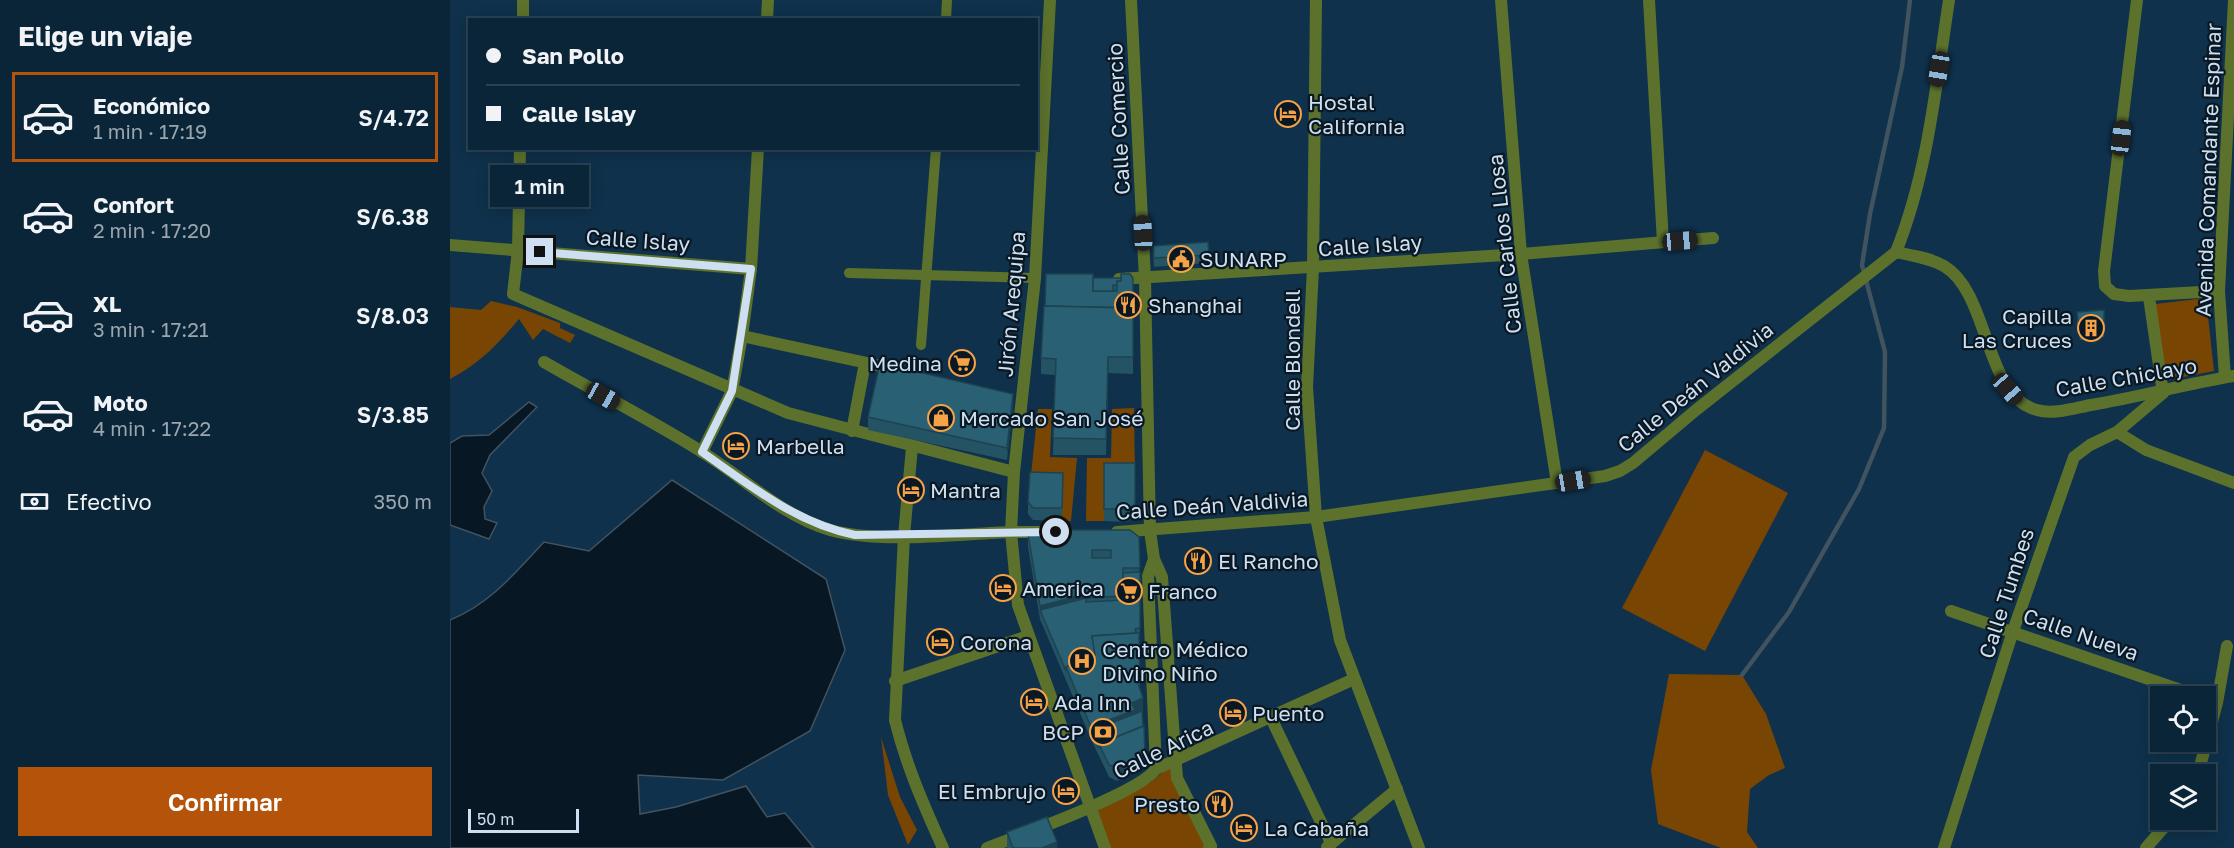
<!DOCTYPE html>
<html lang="es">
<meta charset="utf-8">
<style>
body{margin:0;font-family:"Golos Text",sans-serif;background:#193143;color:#f1f3f6;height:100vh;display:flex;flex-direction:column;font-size:22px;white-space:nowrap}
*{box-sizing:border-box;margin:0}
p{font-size:20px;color:#9aa5ae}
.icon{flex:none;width:33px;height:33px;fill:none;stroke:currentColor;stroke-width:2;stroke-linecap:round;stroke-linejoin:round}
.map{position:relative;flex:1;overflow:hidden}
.sheet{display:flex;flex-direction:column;background:#0b2538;width:450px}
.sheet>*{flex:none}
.banner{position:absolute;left:18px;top:18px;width:570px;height:132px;border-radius:0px;box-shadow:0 3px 15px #0003,0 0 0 2px #2b4253;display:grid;align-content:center;height:132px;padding:0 18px;background:#0b2538}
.tools{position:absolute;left:1700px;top:686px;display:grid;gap:12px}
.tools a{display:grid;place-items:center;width:66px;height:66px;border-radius:0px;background:#0b2538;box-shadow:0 3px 15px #0003,0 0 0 2px #2b4253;font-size:30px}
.scale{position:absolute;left:18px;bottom:15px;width:111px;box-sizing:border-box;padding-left:6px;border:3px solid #cddff0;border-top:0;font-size:16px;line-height:21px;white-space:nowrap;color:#cddff0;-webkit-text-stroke:4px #0a1824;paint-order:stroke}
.end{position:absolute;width:27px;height:27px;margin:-14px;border:8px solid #cddff0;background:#111;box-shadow:0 0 0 3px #111}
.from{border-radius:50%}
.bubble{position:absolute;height:42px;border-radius:0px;background:#0b2538;box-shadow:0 3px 15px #0003,0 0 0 2px #2b4253;font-size:20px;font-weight:600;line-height:42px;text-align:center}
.car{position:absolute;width:18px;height:36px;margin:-18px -9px;border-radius:8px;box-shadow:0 0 4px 2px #0007;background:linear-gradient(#222 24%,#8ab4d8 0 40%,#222 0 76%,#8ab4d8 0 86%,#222 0)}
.banner b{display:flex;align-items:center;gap:21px;height:57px;font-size:22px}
.banner b+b{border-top:2px solid #2b4253}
.banner i{width:15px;height:15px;background:#f1f3f6}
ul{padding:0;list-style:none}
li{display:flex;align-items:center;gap:18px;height:90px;margin:0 12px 9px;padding:0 6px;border:3px solid transparent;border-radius:0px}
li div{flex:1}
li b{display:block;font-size:22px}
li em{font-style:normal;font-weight:600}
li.selected{border-color:#b45309}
li>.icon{width:54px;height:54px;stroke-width:1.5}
h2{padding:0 18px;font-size:27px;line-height:72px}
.pay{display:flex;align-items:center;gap:15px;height:66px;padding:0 18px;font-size:22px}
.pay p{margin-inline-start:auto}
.cta{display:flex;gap:12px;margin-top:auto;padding:12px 18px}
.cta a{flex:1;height:69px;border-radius:0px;background:#b45309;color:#fff;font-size:24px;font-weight:600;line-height:69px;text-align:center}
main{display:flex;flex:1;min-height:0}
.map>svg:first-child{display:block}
</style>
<main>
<section class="sheet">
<h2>Elige un viaje</h2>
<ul>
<li class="selected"><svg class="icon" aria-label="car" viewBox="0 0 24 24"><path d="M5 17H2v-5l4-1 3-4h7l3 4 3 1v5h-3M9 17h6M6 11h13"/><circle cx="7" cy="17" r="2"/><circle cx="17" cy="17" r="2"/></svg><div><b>Económico</b><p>1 min · 17:19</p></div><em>S/4.72</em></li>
<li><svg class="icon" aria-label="car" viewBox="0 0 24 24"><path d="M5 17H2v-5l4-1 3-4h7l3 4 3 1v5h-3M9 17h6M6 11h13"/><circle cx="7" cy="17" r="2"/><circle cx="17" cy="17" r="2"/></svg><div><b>Confort</b><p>2 min · 17:20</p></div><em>S/6.38</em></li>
<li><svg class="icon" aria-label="car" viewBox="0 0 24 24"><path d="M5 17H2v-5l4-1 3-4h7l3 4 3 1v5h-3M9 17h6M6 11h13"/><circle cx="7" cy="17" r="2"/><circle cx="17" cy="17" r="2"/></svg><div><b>XL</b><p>3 min · 17:21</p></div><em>S/8.03</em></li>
<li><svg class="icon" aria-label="car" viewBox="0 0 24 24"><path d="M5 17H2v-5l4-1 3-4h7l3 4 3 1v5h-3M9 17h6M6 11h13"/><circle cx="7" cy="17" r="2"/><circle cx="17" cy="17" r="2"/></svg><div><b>Moto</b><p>4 min · 17:22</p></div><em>S/3.85</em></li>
</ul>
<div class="pay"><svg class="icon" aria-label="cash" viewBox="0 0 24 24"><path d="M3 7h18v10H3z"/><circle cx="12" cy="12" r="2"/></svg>Efectivo<p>350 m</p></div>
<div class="cta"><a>Confirmar</a></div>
</section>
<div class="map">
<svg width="1784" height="848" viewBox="0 0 1784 848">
<rect width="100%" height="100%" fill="#0f314b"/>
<g fill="#784602">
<path d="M 1756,298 L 1764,371 L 1717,380 L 1705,304 Z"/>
<path d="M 41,301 L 67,307 L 110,323 L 110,328 L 125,335 L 120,343 L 93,329 L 83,340 L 69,319 C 48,344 29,364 0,379 L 0,307 L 31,310 Z"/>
<path d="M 684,408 L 685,476 L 654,476 L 654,521 L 636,521 L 637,458 L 661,458 L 662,409 Z"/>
<path d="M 588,409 L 602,409 L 600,457 L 627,458 L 621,521 L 612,521 L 580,484 Z"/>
<path d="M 1255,450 L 1338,493 L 1255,651 L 1172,608 Z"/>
<path d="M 1219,674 L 1292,675 L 1316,714 L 1335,768 L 1319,775 L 1300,789 L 1297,832 L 1308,848 L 1271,848 L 1208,824 L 1201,770 Z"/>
<path d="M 431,737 L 450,797 L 467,830 L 458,845 L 438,795 Z"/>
<path d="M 725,762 L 759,848 L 655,848 L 640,806 L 701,782 Z"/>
</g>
<g fill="#071723" stroke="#425360" stroke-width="1.5">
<path d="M 79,402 L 87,407 L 40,455 L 32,473 L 42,491 L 34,507 L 35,519 L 47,523 L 39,539 L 0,525 L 0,443 L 12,436 L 39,435 Z"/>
<path d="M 222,480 L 376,579 L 395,650 L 360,731 L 273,780 L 188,775 L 190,814 L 226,807 L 296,786 L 317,817 L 335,813 L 364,848 L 0,848 L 0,620 C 40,604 65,573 94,542 L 139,551 Z"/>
</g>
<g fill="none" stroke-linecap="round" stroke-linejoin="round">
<path stroke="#425360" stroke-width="4.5" d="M 1292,675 L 1339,612 L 1409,489 L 1434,428 L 1435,352 L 1412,265 L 1420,214 L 1452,67 L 1460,0"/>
<g stroke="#5c722c" stroke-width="10">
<path d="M 496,20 L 497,0"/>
<path d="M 399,273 L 585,278"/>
<path d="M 471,345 L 486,148"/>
</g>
<g stroke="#5c722c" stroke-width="12">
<path d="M 866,0 L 863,268 L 857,387 L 866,517 L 890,640 L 969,848"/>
<path d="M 1051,0 L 1071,254 L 1107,483"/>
<path d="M 1199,0 L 1213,242"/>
<path d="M 1687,0 L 1654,271 L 1655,286 L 1664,294 L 1679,296 L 1769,291"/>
<path d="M 73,20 L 73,0"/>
<path d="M 317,20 L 318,0"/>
<path d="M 70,148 L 68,250 L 63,294 L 338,413 L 564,472"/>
<path d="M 0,245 L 301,269"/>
<path d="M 1446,252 C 1461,255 1480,258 1494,266 C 1540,293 1534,397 1587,410 C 1603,415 1625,408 1641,405 C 1689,397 1736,384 1784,376"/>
<path d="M 669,279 L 1071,254 L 1263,238"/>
<path d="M 1699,297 L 1713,393"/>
<path d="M 292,336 L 445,369"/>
<path d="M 94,362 C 146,392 201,420 252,452 C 293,477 332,516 380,530 C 431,544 507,534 561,532"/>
<path d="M 1775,377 L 1769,291 L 1784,0"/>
<path d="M 402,431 L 415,363"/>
<path d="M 1667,432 L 1696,450 L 1784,483"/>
<path d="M 462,447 L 454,536 L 445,720 C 456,765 474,806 493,848"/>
<path d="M 252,452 L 282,391 L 292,336 L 301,269 L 308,148"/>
<path d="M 1501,611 L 1748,696"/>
<path d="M 445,681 L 578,636"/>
<path d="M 821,718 L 881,843"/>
<path d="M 706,769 L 904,679"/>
<path d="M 1748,774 L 1767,703 L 1777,646"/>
<path d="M 877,847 L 947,789"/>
<path d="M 1494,848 L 1563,631 L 1624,457 L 1640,445 L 1667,432 L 1713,393"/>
<path d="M 1696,848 L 1721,819"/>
</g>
<g stroke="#5c722c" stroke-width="12">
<path d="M 600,0 L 585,278 L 564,472 L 561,532 L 568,605 L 655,848"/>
<path d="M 681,0 L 695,279 L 700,531 L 704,559 L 712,577 L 727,778 L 761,846 L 759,848"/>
<path d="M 561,532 L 596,532"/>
<path d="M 667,532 L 866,517 L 1155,476 L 1170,471 L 1183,463 L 1246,410 L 1446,252 C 1478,172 1486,85 1499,0"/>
<path d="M 537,848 C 570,835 689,793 706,769 L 698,576 L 704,559"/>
</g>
</g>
<g fill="#245364">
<path d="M 703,246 L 759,255 L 759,263 L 704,267 Z"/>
<path d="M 643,278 L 683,278 L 683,374 L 658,373 L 656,455 L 603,455 L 605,375 L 591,374 L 591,358 Z"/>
<path d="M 1654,310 L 1654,337 L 1630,340 L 1627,320 L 1627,312 Z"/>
<path d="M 563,406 L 557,460 L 418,430 L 418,417 Z"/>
<path d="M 654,463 L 685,517 L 677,522 L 654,521 Z"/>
<path d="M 613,473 L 612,521 L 583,520 L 578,514 L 578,502 Z"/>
<path d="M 578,534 L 689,537 L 690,637 L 689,637 L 690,689 L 693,711 L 692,712 L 695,767 L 667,781 L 659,777 L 641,739 L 590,619 L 578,547 Z"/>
<path d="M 557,832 L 607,848 L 557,848 Z"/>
</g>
<g fill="#1d4351">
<path d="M 563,394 L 563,406 L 557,460 L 557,448 Z"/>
<path d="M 685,463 L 685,517 L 677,522 L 677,509 Z"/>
<path d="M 636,594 L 636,606 L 590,610 L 590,606 Z"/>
<path d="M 693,698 L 693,711 L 641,731 L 641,727 L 682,703 Z"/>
<path d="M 695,754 L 695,767 L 667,781 L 667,768 Z"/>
<path d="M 607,842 L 607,848 L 592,848 Z"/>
</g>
<g fill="#2a6074" stroke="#1d4351" stroke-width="1.5" fill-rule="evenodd">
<path d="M 758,242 L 759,255 L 704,258 L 703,246 Z"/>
<path d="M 596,274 L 643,274 L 643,291 L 667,291 L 667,281 L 671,281 L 671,274 L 680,274 L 683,278 L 683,310 L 683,308 L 595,306 Z"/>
<path d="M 643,278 L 671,278 L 671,281 L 667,281 L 667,285 L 663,285 L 663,291 L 643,291 Z"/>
<path d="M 594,306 L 683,308 L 683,357 L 658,357 L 656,439 L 603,438 L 606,359 L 591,358 Z"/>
<path d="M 1654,310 L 1654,328 L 1630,332 L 1627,312 Z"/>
<path d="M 430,363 L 563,394 L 557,448 L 418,417 Z"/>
<path d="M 654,463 L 685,463 L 685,505 L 677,509 L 654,509 Z"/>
<path d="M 580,472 L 613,473 L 612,508 L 583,508 L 578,502 Z"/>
<path d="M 582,530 L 680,530 L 689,537 L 690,568 L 673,568 L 673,596 L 636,598 L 636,594 L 590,606 L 578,534 ZM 642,550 L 661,550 L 661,558 L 642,558 Z"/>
<path d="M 690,572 L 690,628 L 685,629 L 686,633 L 642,636 L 645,655 L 616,667 L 616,671 L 590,610 L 636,598 L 636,602 L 673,600 L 673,573 Z"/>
<path d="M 689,633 L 690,682 L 688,683 L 693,698 L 682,703 L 685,710 L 641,727 L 616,667 L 645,655 L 642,636 Z"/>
<path d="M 692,711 L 693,726 L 649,744 L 649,748 L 641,731 Z"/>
<path d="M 694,726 L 695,754 L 667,768 L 659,765 L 649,744 Z"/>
<path d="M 597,817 L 607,842 L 592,848 L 563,848 L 557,832 Z"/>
</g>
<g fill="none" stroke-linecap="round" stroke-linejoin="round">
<path stroke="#cddff0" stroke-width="8" d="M 90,252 L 301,269 L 282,391 L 252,452 C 301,486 346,523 405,535 L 606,532"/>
</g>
<defs>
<symbol id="hotel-ring" viewBox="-11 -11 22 22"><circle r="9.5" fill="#0a1824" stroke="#f6a247" stroke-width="1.5"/><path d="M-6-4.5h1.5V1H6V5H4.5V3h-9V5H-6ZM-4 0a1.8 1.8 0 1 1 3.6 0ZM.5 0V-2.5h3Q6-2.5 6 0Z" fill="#f6a247"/></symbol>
<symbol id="civic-ring" viewBox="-11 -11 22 22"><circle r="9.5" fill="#0a1824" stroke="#f6a247" stroke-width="1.5"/><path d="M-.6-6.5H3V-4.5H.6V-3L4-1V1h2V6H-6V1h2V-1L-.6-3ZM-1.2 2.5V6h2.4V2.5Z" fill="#f6a247"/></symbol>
<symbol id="restaurant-ring" viewBox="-11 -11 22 22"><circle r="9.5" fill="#0a1824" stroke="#f6a247" stroke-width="1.5"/><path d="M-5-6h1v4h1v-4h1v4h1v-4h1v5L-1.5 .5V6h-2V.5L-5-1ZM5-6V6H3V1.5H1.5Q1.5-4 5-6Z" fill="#f6a247"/></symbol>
<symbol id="building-ring" viewBox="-11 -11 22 22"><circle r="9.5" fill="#0a1824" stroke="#f6a247" stroke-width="1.5"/><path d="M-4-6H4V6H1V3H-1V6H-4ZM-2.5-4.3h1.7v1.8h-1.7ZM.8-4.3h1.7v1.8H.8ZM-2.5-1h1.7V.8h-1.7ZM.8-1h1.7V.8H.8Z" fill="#f6a247"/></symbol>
<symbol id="supermarket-ring" viewBox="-11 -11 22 22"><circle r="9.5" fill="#0a1824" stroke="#f6a247" stroke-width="1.5"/><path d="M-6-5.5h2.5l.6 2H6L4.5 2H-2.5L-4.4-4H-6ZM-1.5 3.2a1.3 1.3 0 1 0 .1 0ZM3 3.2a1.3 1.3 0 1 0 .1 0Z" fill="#f6a247"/></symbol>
<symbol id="shop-ring" viewBox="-11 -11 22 22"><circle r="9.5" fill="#0a1824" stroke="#f6a247" stroke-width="1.5"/><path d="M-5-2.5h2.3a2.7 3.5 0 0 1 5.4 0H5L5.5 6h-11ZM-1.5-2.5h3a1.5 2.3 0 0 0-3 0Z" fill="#f6a247"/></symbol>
<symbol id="hospital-ring" viewBox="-11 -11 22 22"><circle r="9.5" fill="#0a1824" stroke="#f6a247" stroke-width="1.5"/><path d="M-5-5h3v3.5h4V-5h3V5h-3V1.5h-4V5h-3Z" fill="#f6a247"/></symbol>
<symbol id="bank-ring" viewBox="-11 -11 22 22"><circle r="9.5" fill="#0a1824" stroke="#f6a247" stroke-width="1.5"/><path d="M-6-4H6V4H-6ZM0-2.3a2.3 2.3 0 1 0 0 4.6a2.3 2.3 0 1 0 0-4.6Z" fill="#f6a247"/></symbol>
</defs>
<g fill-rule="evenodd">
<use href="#hotel-ring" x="823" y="99" width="30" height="30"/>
<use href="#civic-ring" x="716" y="244" width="30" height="30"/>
<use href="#restaurant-ring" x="663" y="290" width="30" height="30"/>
<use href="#building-ring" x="1626" y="313" width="30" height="30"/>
<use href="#supermarket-ring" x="497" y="348" width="30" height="30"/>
<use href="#shop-ring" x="476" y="403" width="30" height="30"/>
<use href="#hotel-ring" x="271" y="431" width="30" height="30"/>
<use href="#hotel-ring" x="446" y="475" width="30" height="30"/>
<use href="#restaurant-ring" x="733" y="546" width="30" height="30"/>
<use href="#hotel-ring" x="538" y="573" width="30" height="30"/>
<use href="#supermarket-ring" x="664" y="576" width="30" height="30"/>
<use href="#hotel-ring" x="475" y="627" width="30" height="30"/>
<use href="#hospital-ring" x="617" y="646" width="30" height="30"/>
<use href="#hotel-ring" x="569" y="687" width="30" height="30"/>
<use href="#hotel-ring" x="768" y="698" width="30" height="30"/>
<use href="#bank-ring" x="638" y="717" width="30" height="30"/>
<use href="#hotel-ring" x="601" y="776" width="30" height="30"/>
<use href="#restaurant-ring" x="754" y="789" width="30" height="30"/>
<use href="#hotel-ring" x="779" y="813" width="30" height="30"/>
</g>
<g text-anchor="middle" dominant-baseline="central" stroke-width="4.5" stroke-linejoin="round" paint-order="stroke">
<g font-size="21" fill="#cddff0" stroke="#0a1824" text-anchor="start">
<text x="858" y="102">Hostal<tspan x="858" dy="24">California</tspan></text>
<text x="750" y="259">SUNARP</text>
<text x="698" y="305">Shanghai</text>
<text x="1622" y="316" text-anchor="end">Capilla<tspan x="1622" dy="24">Las Cruces</tspan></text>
<text x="492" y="363" text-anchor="end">Medina</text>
<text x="510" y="418">Mercado San José</text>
<text x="306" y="446">Marbella</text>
<text x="480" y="490">Mantra</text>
<text x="768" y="561">El Rancho</text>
<text x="572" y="588">America</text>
<text x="698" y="591">Franco</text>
<text x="510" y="642">Corona</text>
<text x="652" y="649">Centro Médico<tspan x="652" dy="24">Divino Niño</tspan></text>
<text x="604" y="702">Ada Inn</text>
<text x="802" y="713">Puento</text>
<text x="634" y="732" text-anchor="end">BCP</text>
<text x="596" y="791" text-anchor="end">El Embrujo</text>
<text x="750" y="804" text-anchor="end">Presto</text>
<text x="814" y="828">La Cabaña</text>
</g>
<g font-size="21" fill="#cddff0" stroke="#0a1824">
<text transform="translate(668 119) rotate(-93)">Calle Comercio</text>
<text transform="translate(1758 170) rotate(-88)">Avenida Comandante Espinar</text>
<text transform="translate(188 240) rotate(4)">Calle Islay</text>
<text transform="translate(1054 244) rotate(-96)">Calle Carlos Llosa</text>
<text transform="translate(920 245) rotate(-4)">Calle Islay</text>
<text transform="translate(561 304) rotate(-85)">Jirón Arequipa</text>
<text transform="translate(842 360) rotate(-90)">Calle Blondell</text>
<text transform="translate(1676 377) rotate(-10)">Calle Chiclayo</text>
<text transform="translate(1245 387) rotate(-39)">Calle Deán Valdivia</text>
<text transform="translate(762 505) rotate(-4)">Calle Deán Valdivia</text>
<text transform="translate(1556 593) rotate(-72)">Calle Tumbes</text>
<text transform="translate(1631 634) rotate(19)">Calle Nueva</text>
<text transform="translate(713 749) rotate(-26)">Calle Arica</text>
</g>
</g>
</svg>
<div class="tools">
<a><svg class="icon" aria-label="locate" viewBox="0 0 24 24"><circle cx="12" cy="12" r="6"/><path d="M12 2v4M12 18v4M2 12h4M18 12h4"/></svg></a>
<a><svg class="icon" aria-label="layers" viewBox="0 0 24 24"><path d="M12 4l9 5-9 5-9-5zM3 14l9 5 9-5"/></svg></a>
</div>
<div class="scale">50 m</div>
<i class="end from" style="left:606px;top:532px"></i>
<i class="end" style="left:90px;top:252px"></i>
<div class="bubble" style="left:40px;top:165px;width:99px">1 min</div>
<i class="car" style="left:1489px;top:69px;rotate:189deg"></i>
<i class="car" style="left:1671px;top:138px;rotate:7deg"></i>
<i class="car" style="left:693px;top:233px;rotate:357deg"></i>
<i class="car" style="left:1230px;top:241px;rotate:85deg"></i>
<i class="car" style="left:1558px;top:389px;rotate:139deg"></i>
<i class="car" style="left:153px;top:396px;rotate:119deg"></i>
<i class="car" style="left:1123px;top:481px;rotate:81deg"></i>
<div class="banner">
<b><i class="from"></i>San Pollo</b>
<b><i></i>Calle Islay</b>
</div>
</div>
</main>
